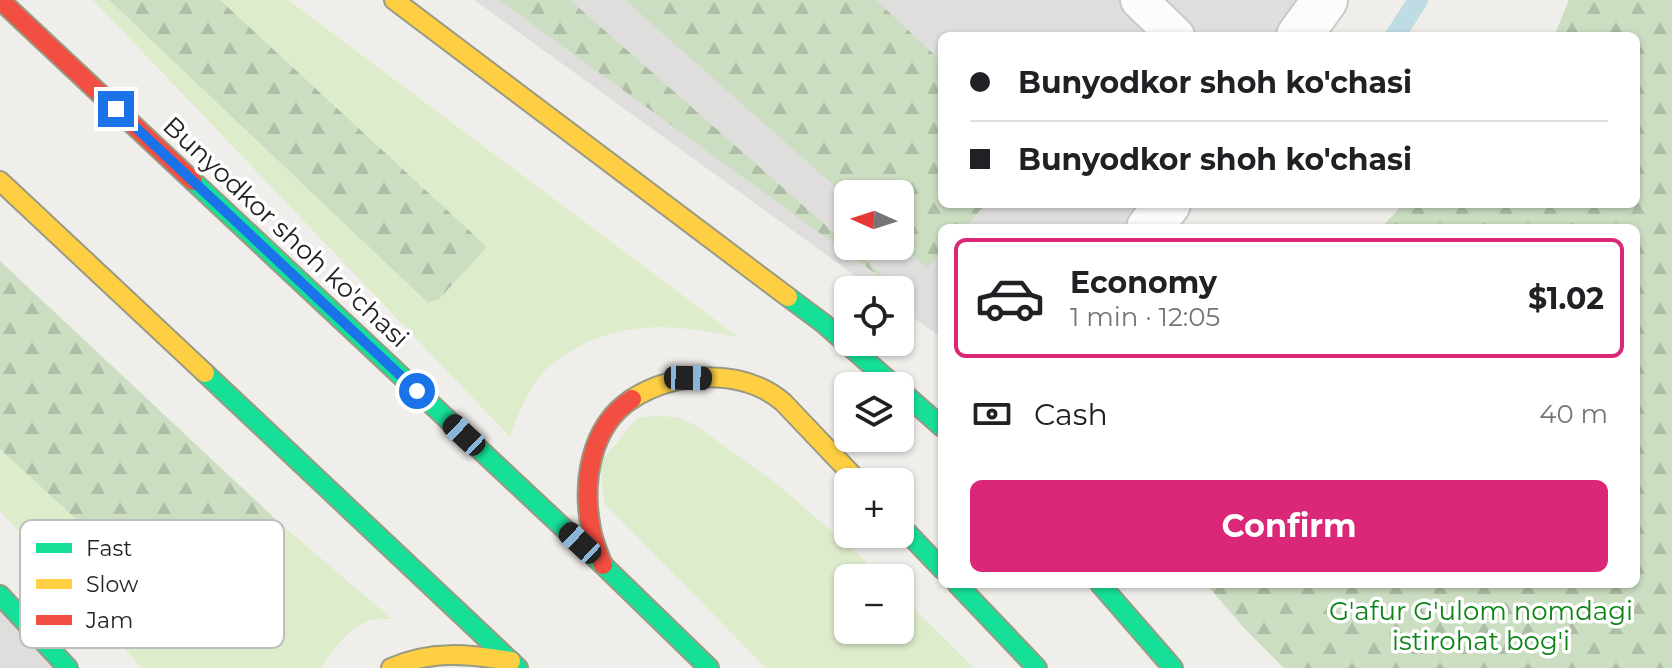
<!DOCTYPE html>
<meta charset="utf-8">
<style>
body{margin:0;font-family:Montserrat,sans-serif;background:#f6f6f6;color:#202124;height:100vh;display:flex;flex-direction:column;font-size:30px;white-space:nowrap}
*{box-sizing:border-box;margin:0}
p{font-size:26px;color:#757577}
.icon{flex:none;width:44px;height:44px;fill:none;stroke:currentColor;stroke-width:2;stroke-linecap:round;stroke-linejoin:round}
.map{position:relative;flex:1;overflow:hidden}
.panel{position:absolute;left:938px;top:224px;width:702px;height:364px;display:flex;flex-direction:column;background:#fff;border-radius:12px;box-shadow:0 2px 6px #0004}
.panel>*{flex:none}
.guide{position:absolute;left:938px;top:32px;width:702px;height:176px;border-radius:12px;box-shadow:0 2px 6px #0004;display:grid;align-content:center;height:176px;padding:0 32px;background:#fff}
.needle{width:52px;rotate:273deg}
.controls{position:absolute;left:834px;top:180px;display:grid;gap:16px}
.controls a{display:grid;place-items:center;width:80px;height:80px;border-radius:12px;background:#fff;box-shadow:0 2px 6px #0004;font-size:40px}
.end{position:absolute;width:36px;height:36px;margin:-18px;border:10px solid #1a73e8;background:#fff;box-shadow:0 0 0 4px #fff}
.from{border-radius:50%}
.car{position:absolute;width:24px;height:48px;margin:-24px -12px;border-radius:10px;box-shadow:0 0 6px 2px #0007;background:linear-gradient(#222 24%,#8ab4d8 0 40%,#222 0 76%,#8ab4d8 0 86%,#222 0)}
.guide b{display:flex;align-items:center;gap:28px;height:76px;font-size:30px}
.guide b+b{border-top:2px solid #e0e0e0}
.guide i{width:20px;height:20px;background:#202124}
ul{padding:14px 0 0;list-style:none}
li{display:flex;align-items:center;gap:24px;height:120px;margin:0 16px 12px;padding:0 16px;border:4px solid transparent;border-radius:12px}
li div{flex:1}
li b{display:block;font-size:30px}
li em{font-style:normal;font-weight:700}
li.active{border-color:#db2777}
li>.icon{width:72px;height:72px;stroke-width:1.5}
.pay{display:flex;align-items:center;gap:20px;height:88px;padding:0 32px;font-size:30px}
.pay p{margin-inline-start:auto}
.cta{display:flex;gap:16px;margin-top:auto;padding:16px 32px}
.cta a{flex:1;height:92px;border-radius:12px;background:#db2777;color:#fff;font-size:32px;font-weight:700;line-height:92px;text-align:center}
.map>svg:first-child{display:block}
</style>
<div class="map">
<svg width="1672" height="668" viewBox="0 0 1672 668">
<defs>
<pattern id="forest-firs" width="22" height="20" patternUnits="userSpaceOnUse" patternTransform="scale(2)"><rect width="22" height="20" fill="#cbdec1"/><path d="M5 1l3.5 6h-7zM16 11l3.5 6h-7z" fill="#aebea6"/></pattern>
</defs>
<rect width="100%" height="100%" fill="#f0eeeb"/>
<g fill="#dfdedc" fill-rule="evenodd">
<path d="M 474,0 L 1325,0 L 1299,36 L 942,36 L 942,204 L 1171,204 L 1152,228 L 942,228 L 942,338 L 900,308 L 900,290 L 875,290 ZM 848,194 L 900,194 L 900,246 L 848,246 Z"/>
<path d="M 0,595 L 68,668 L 0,668 Z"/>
</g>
<g fill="#ddeccb">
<path d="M 93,0 L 109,0 L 428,303 L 439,298 L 487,247 L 220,0 L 288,0 L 738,337 C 682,326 631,319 580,346 C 563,355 547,366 536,381 C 524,399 517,418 510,437 Z"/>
<path d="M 656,416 L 676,417 L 695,425 L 777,484 L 860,556 L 882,578 L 848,578 L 848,630 L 900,630 L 900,595 L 974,668 L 766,668 L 604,503 L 600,463 L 637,418 Z"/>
<path d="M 0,449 L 192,625 L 283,526 L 392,619 C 386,619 378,619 372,620 C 351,626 332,650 321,668 L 142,668 L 0,511 Z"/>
</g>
<g fill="url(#forest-firs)">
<path d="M 109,0 L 220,0 L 487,247 L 439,299 L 428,303 Z"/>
<path d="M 499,0 L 570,0 L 899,290 L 898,290 Z"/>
<path d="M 625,0 L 876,0 L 942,62 L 942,204 L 986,204 L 964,228 L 942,228 L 942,252 L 927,268 L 900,244 L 900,194 L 848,194 L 848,198 Z"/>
<path d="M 1569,0 L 1672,0 L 1672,668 L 1284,668 L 1243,627 L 1206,584 L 1636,584 L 1636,228 L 1381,228 L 1403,204 L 1636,204 L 1636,36 L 1554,36 Z"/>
<path d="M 0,261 L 283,526 L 192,626 L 0,449 Z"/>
</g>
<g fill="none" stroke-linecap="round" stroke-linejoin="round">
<path stroke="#bfdbe3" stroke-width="20" d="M 1395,36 L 1418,0"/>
<defs>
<path id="lane" d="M 1139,0 L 1176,36"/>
<g id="street">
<path d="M 1299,36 L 1325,0"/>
<path d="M 1149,228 L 1168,204"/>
</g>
<g id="fast">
<path d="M 193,181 L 603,565 L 709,668"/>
<path d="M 788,297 L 823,323 L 895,386"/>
<path d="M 205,373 L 518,668"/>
<path d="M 900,390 L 942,427"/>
<path d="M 900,525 L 942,569"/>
<path d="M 957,584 L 1037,668"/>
<path d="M 1100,584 L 1173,668"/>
<path d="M 0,595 L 68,668"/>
</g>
<g id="slow">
<path d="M 394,0 L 788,297"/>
<path d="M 0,181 L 205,373"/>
<path d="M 632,399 C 675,371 743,368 783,402 L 859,482"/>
<path d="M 391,668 C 430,650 469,654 511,661"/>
</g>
<g id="jam">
<path d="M 0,0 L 193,181"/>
<path d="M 603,565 C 598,553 593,541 591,529 C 582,483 590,426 632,399"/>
</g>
</defs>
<use href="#lane" stroke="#c9c8c7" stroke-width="40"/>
<use href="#street" stroke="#c9c8c7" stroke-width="48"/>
<use href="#fast" stroke="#999a82" stroke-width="22"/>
<use href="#slow" stroke="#999a82" stroke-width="22"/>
<use href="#jam" stroke="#999a82" stroke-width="22"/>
<use href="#lane" stroke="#fdfcfc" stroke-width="36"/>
<use href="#street" stroke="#fdfcfc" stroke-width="44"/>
<use href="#fast" stroke="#16e098" stroke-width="18"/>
<use href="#slow" stroke="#ffcf43" stroke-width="18"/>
<use href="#jam" stroke="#f24e42" stroke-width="18"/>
</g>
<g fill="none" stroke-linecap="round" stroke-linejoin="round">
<path stroke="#1a73e8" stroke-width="10" d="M 116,109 L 417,391"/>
</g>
<g text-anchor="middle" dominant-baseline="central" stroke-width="7" stroke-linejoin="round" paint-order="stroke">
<g font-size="26" fill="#222" stroke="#fff">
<text transform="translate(286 232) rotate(43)">Bunyodkor shoh ko'chasi</text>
</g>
<g font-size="26" fill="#0c8416" stroke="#fff">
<text x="1481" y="611">G'afur G'ulom nomdagi<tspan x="1481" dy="30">istirohat bog'i</tspan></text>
</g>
</g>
<rect x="20" y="520" width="264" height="128" rx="12" fill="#fff" stroke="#bdbdbd" stroke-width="2"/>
<rect x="36" y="543" width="36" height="10" fill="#16e098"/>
<rect x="36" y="579" width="36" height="10" fill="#ffcf43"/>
<rect x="36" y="615" width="36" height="10" fill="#f24e42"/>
<g font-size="22" fill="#222">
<text x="86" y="556">Fast</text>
<text x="86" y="592">Slow</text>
<text x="86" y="628">Jam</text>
</g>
</svg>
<div class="controls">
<a><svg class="needle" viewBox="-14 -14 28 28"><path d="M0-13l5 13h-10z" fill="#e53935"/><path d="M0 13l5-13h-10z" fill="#757577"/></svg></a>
<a><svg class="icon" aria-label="locate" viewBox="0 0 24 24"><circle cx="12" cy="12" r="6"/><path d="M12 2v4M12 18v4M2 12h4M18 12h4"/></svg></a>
<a><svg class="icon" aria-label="layers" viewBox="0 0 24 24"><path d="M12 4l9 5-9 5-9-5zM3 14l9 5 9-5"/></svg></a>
<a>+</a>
<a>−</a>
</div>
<i class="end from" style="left:417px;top:391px"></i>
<i class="end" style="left:116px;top:109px"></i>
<i class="car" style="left:688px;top:378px;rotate:91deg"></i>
<i class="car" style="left:464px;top:435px;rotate:313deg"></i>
<i class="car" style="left:580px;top:543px;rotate:313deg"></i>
<div class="guide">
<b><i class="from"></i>Bunyodkor shoh ko'chasi</b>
<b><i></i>Bunyodkor shoh ko'chasi</b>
</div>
<section class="panel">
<ul>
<li class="active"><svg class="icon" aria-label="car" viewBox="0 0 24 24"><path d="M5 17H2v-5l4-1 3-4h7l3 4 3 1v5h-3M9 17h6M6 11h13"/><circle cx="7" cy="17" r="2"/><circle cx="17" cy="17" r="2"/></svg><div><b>Economy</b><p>1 min · 12:05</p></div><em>$1.02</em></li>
</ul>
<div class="pay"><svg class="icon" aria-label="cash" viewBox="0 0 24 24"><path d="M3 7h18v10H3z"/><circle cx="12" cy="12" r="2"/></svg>Cash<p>40 m</p></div>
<div class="cta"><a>Confirm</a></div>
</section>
</div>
